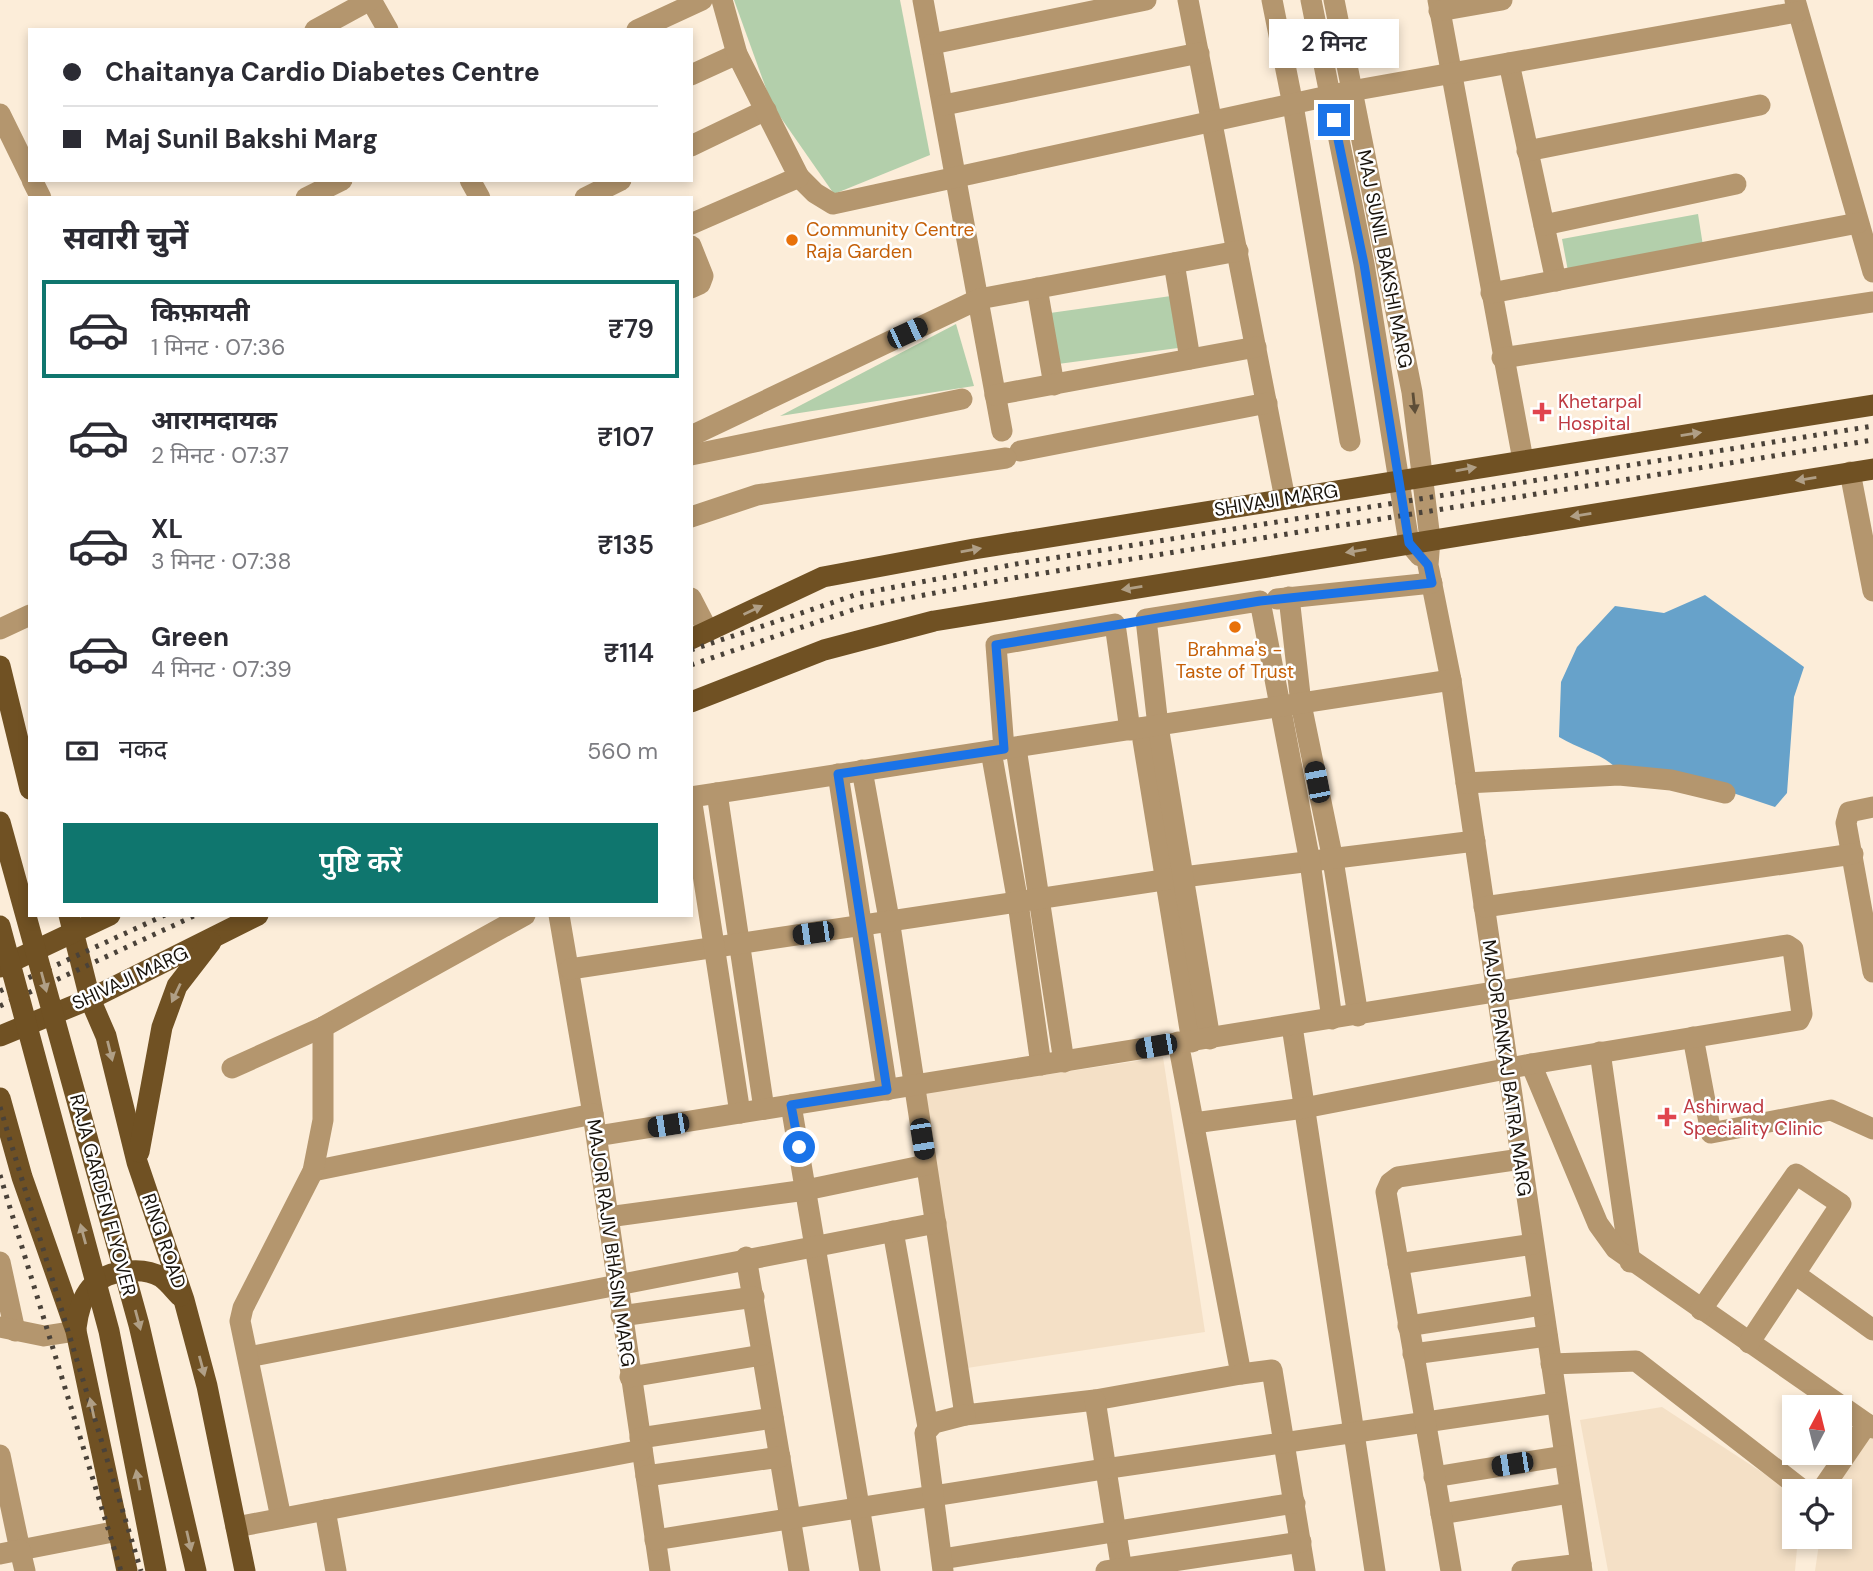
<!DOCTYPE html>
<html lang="hi">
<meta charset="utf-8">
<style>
body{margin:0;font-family:"DM Sans","Noto Sans Devanagari",sans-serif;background:#f2f2f3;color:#2b2b33;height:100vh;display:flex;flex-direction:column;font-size:26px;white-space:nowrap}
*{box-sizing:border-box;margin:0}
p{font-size:23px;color:#7c7c81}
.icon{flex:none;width:38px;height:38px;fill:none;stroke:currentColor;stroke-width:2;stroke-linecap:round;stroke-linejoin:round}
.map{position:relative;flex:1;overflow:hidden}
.panel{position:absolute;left:28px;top:196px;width:665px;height:721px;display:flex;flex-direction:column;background:#fff;border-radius:0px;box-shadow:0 4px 10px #0003}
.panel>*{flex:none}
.guide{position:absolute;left:28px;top:28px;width:665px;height:154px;border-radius:0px;box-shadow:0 4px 10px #0003;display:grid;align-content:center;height:154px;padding:0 35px;background:#fff}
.needle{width:46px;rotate:7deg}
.fabs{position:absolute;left:1782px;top:1395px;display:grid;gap:14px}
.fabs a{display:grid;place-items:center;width:70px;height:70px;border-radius:0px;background:#fff;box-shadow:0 4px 10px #0003;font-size:35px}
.end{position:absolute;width:32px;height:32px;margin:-16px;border:9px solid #1a73e8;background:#fff;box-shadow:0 0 0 4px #fff}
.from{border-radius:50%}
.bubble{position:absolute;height:49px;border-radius:0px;background:#fff;box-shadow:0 4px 10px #0003;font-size:23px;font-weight:600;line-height:49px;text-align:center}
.car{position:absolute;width:21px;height:42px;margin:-21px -10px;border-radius:9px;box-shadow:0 0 5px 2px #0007;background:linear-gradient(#222 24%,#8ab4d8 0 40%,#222 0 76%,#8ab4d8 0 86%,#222 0)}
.guide b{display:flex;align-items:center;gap:24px;height:66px;font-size:26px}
.guide b+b{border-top:2px solid #e1e1e2}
.guide i{width:18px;height:18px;background:#2b2b33}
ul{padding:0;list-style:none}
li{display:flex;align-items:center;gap:21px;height:98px;margin:0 14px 10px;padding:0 21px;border:4px solid transparent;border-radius:0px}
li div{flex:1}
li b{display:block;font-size:26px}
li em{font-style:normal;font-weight:600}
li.current{border-color:#0f766e}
li>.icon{width:63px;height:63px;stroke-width:1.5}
h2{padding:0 35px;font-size:32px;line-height:84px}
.pay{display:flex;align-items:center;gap:18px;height:77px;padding:0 35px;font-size:26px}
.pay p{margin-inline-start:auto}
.action{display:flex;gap:14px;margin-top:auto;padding:14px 35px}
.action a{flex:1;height:80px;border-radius:0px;background:#0f766e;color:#fff;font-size:28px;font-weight:600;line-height:80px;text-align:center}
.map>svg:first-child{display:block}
</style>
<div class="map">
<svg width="1873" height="1571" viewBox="0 0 1873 1571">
<rect width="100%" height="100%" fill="#fcedd9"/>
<g fill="#f4e0c6">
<path d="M 1163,1057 L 1205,1332 L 967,1368 L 924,1093 Z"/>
<path d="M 1662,1407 L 1794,1493 L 1794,1536 L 1798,1537 L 1795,1571 L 1608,1571 L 1580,1420 Z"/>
<path d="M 1873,1414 L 1873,1571 L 1815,1571 L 1820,1537 L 1839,1536 L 1839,1491 L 1828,1491 Z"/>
</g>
<g fill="#b3cfab">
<path d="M 734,0 L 900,0 L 930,155 L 834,194 L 772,105 Z"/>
<path d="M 1698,214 L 1703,246 L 1568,271 L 1562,239 Z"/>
<path d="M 1171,296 L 1178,348 L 1058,364 L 1050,313 Z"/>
<path d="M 956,324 L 974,386 L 780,416 Z"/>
</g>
<path fill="#67a2ca" d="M 1705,595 L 1804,667 L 1794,697 L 1787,793 L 1775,807 L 1709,785 L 1624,776 C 1605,753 1584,752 1559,737 L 1561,682 L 1577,647 L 1615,606 L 1664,613 Z"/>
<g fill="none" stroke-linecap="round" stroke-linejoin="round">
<g stroke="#b4966e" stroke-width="21">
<path d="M 371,0 L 388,30"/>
<path d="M 923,0 L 1002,431"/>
<path d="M 1188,0 L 1285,499"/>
<path d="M 1272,0 L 1293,105 L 1350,441"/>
<path d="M 1311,0 L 1364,264 L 1409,543 L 1420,556"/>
<path d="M 1334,0 L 1412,392 L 1430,539 L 1428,565 L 1451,680 L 1582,1571"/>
<path d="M 1438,0 L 1523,460"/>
<path d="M 1795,0 L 1873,272"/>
<path d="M 1439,11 L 1502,0"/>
<path d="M 315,30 L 370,0"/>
<path d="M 637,30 L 702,0"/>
<path d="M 932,44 L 1146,0"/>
<path d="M 1509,63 L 1556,281"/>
<path d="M 691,75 L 737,54"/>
<path d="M 944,105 L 1199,53"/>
<path d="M 0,114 L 30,175"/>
<path d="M 691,146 L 766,110"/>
<path d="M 1527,151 L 1760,105"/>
<path d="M 799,177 L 815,193 L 833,204 L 1351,91 L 1797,12"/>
<path d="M 32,180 L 41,198"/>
<path d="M 470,180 L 480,198"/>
<path d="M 306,198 L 342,180"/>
<path d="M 585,198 L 621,180"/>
<path d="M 691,224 L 799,177 L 737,54 L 722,0"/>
<path d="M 1544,225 L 1736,184"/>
<path d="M 691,246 L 703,276 L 700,284 L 691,288"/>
<path d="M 1174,263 L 1190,359"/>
<path d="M 1037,288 L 1054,385"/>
<path d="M 1491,293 L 1858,223"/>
<path d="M 1502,358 L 1873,302"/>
<path d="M 995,395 L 1256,347"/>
<path d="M 691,436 L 979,299 L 1238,251"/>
<path d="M 1020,451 L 1267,403"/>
<path d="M 691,455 L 962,399"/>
<path d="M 1850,472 L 1873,591"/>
<path d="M 691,517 L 757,495 L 1006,458"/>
<path d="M 1289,597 L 1301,704 L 1333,860 L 1358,1016"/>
<path d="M 691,598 L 708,631"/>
<path d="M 1277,599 L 1432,583"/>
<path d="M 0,629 L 30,615"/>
<path d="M 1141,728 L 1192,1042"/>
<path d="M 1016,748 L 1064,1062"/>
<path d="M 1004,749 L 996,645 L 1115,624 L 1130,730"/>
<path d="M 991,751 L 1018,903 L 1041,1065"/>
<path d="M 862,770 L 889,919 L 965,1415 L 1095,1400 L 1241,1374 L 1178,1042"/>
<path d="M 838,774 L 887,1090"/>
<path d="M 1466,783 L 1619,775 L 1671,780 L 1725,793"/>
<path d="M 717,793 L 764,1109"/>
<path d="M 1873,807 L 1849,812 L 1846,823 L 1873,972"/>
<path d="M 1484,907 L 1853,854"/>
<path d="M 559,915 L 593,1114 L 660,1571"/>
<path d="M 570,969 L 1183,877 L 1475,841"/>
<path d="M 1292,1026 L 1375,1571"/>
<path d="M 1693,1037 L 1711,1133 L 1831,1110 L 1873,1129"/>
<path d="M 1210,1039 L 1158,726 L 1146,619 L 1260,601 L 1310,862 L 1332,1019"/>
<path d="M 1600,1052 L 1630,1262"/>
<path d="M 232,1068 L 323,1027 L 525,915"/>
<path d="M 791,1105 L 870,1571"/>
<path d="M 740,1113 L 691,797 L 1451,680"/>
<path d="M 1194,1123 L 1304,1108 L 1531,1064 L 1598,1224 L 1616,1249 L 1873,1428"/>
<path d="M 597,1136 L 1787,945 L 1793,949 L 1802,1014 L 1799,1020 L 1531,1064"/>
<path d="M 313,1171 L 593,1114"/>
<path d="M 608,1217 L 806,1190 L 926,1165"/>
<path d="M 893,1231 L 928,1427"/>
<path d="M 746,1257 L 799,1571"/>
<path d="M 0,1262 L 15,1331"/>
<path d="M 1398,1264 L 1533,1244"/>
<path d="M 1795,1274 L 1873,1330"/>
<path d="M 1701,1310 L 1796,1174 L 1841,1204 L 1749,1343"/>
<path d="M 621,1316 L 754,1297"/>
<path d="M 1408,1326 L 1542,1305"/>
<path d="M 0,1327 L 44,1336 L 76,1331"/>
<path d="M 1413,1354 L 1547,1336"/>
<path d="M 248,1357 L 936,1223"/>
<path d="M 1551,1364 L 1636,1361 L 1804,1491"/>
<path d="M 1241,1374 L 1272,1370 L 1305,1571"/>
<path d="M 630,1377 L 762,1355"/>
<path d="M 1095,1400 L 1122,1571"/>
<path d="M 640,1438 L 773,1418"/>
<path d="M 0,1455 L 20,1550 L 118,1531"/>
<path d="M 646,1476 L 780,1457"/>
<path d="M 1434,1477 L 1564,1456"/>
<path d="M 1821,1491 L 1867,1424"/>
<path d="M 325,1510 L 336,1571"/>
<path d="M 1441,1514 L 1570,1493"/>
<path d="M 281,1518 L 240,1321 L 243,1308 L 313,1171 L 323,1120 L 323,1027"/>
<path d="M 236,1527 L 642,1450"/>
<path d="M 655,1540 L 1104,1469 L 1556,1403"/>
<path d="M 0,1554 L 20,1550 L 25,1571"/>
<path d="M 942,1559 L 1295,1503"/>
<path d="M 943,1571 L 925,1433 L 934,1423 L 965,1415"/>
<path d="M 1106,1571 L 1301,1542"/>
<path d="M 1451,1571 L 1386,1192 L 1390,1183 L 1398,1177 L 1521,1159"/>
<path d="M 1522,1571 L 1581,1564"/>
</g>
<g stroke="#705123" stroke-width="21">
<path d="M 691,639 L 823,577 L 974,549 L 1873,405"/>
<path d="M 0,666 L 30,789"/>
<path d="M 691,702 L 824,650 L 934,621 L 1873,469"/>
<path d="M 69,915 L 90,999 L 106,1036 L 137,1162 L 184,1300 L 207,1386 L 245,1571"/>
<path d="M 0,967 L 110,915"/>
<path d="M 0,1036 L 90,999 L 258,915"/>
<path d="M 0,1098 L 22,1177 L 76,1331 L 127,1571"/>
<path d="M 139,1152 L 162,1027 L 177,986 L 211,942"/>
<path d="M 76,1328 C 80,1295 93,1273 129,1271 C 140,1270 151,1271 161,1277 C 168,1282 174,1290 180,1296"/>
</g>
<g stroke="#4a4239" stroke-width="5" stroke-dasharray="3.5 7" stroke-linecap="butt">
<path d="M 691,650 L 858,594 L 1016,564 L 1873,426"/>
<path d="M 691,665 L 861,607 L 1019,577 L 1873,440"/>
<path d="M 0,991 L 165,915"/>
<path d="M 0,1006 L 196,915"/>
<path d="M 0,1107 L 141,1571"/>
<path d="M 0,1175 L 121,1571"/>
</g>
<g stroke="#705123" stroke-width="21">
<path d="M 0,822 L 139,1325 L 196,1571"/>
<path d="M 0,926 L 109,1331 L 156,1571"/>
</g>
</g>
<defs><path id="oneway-solid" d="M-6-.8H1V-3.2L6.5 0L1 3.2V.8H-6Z" transform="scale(1.75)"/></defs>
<use fill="#5e4e38" href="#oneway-solid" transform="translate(1414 403) rotate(84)"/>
<g fill="#b09f86">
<use href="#oneway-solid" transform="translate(1691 434) rotate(-9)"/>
<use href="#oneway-solid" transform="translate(1466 469) rotate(-10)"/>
<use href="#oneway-solid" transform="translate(1806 479) rotate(171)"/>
<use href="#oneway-solid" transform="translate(1581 515) rotate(171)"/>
<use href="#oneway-solid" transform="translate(971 550) rotate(-10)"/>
<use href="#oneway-solid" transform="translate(1356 551) rotate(171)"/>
<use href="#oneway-solid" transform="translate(1132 588) rotate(171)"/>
<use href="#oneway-solid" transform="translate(753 610) rotate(-25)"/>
<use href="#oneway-solid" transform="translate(44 982) rotate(75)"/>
<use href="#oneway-solid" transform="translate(176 993) rotate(115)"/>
<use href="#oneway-solid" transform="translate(110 1051) rotate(76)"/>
<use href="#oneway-solid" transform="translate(83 1234) rotate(-105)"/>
<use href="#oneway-solid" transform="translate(138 1320) rotate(75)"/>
<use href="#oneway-solid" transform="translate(202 1366) rotate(75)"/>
<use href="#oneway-solid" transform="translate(92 1408) rotate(-102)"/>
<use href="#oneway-solid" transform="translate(138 1480) rotate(-101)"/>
<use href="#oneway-solid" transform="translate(189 1541) rotate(77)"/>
</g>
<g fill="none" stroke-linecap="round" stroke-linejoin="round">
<path stroke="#1a73e8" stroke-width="9" d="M 799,1147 L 791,1105 L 887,1090 L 838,774 L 1004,749 L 996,645 L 1260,601 L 1432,583 L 1428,565 L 1409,543 L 1364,264 L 1334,120"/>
</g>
<g fill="#e8710a" stroke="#fff" stroke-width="2.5">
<circle cx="792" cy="240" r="7"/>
<circle cx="1235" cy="627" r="7"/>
</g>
<g fill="#e0444e" stroke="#fff" stroke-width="2.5">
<path d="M1538.5 401.5h7v7h7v7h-7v7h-7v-7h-7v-7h7z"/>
<path d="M1663.5 1106.5h7v7h7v7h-7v7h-7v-7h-7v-7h7z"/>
</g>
<g text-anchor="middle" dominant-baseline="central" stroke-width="5" stroke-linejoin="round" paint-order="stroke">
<g font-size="19" fill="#c56008" stroke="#fff" text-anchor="start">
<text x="806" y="229">Community Centre<tspan x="806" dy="22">Raja Garden</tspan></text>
<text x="1235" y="649" text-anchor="middle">Brahma's -<tspan x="1235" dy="22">Taste of Trust</tspan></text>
</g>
<g font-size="19" fill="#18130c" stroke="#fff">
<text transform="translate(1385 259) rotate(79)">MAJ SUNIL BAKSHI MARG</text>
<text transform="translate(1276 500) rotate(-9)">SHIVAJI MARG</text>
<text transform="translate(130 978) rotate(-25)">SHIVAJI MARG</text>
<text transform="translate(1507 1068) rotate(82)">MAJOR PANKAJ BATRA MARG</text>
<text transform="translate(103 1195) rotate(75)">RAJA GARDEN FLYOVER</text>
<text transform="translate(164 1241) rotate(71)">RING ROAD</text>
<text transform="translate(611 1243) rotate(82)">MAJOR RAJIV BHASIN MARG</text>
</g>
<g font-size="19" fill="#be3a42" stroke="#fff" text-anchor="start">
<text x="1558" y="401">Khetarpal<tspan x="1558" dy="22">Hospital</tspan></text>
<text x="1683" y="1106">Ashirwad<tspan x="1683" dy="22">Speciality Clinic</tspan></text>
</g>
</g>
</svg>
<div class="fabs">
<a><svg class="needle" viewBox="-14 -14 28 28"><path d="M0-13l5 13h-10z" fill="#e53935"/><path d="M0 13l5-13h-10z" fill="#7c7c81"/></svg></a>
<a><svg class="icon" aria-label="locate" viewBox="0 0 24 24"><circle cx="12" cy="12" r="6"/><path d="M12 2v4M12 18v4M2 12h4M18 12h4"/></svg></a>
</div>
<i class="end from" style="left:799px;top:1147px"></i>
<i class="end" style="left:1334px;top:120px"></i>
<div class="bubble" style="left:1269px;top:19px;width:130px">2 मिनट</div>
<i class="car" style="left:907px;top:333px;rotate:65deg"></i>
<i class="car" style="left:1317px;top:782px;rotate:349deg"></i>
<i class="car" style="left:813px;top:933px;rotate:262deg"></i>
<i class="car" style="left:1156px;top:1046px;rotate:260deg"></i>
<i class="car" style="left:668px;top:1125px;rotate:261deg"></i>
<i class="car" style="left:922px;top:1139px;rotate:171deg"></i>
<i class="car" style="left:1512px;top:1464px;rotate:261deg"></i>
<div class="guide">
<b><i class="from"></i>Chaitanya Cardio Diabetes Centre</b>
<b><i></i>Maj Sunil Bakshi Marg</b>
</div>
<section class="panel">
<h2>सवारी चुनें</h2>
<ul>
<li class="current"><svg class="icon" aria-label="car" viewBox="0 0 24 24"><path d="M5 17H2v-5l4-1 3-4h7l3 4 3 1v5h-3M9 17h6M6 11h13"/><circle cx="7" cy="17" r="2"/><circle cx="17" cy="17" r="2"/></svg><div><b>किफ़ायती</b><p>1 मिनट · 07:36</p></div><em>₹79</em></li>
<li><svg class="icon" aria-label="car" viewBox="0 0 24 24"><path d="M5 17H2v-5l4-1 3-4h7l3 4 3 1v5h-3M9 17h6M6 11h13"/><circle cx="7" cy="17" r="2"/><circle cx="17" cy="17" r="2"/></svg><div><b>आरामदायक</b><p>2 मिनट · 07:37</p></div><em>₹107</em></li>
<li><svg class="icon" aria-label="car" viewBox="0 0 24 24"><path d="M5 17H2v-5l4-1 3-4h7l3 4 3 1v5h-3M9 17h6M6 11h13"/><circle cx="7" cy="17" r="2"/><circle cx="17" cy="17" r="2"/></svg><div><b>XL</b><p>3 मिनट · 07:38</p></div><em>₹135</em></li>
<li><svg class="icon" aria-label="car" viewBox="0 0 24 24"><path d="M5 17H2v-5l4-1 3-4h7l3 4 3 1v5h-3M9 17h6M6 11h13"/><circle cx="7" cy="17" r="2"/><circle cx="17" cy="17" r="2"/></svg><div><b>Green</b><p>4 मिनट · 07:39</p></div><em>₹114</em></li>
</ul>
<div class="pay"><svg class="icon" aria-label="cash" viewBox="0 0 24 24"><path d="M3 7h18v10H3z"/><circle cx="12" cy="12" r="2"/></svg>नकद<p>560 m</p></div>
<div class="action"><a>पुष्टि करें</a></div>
</section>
</div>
